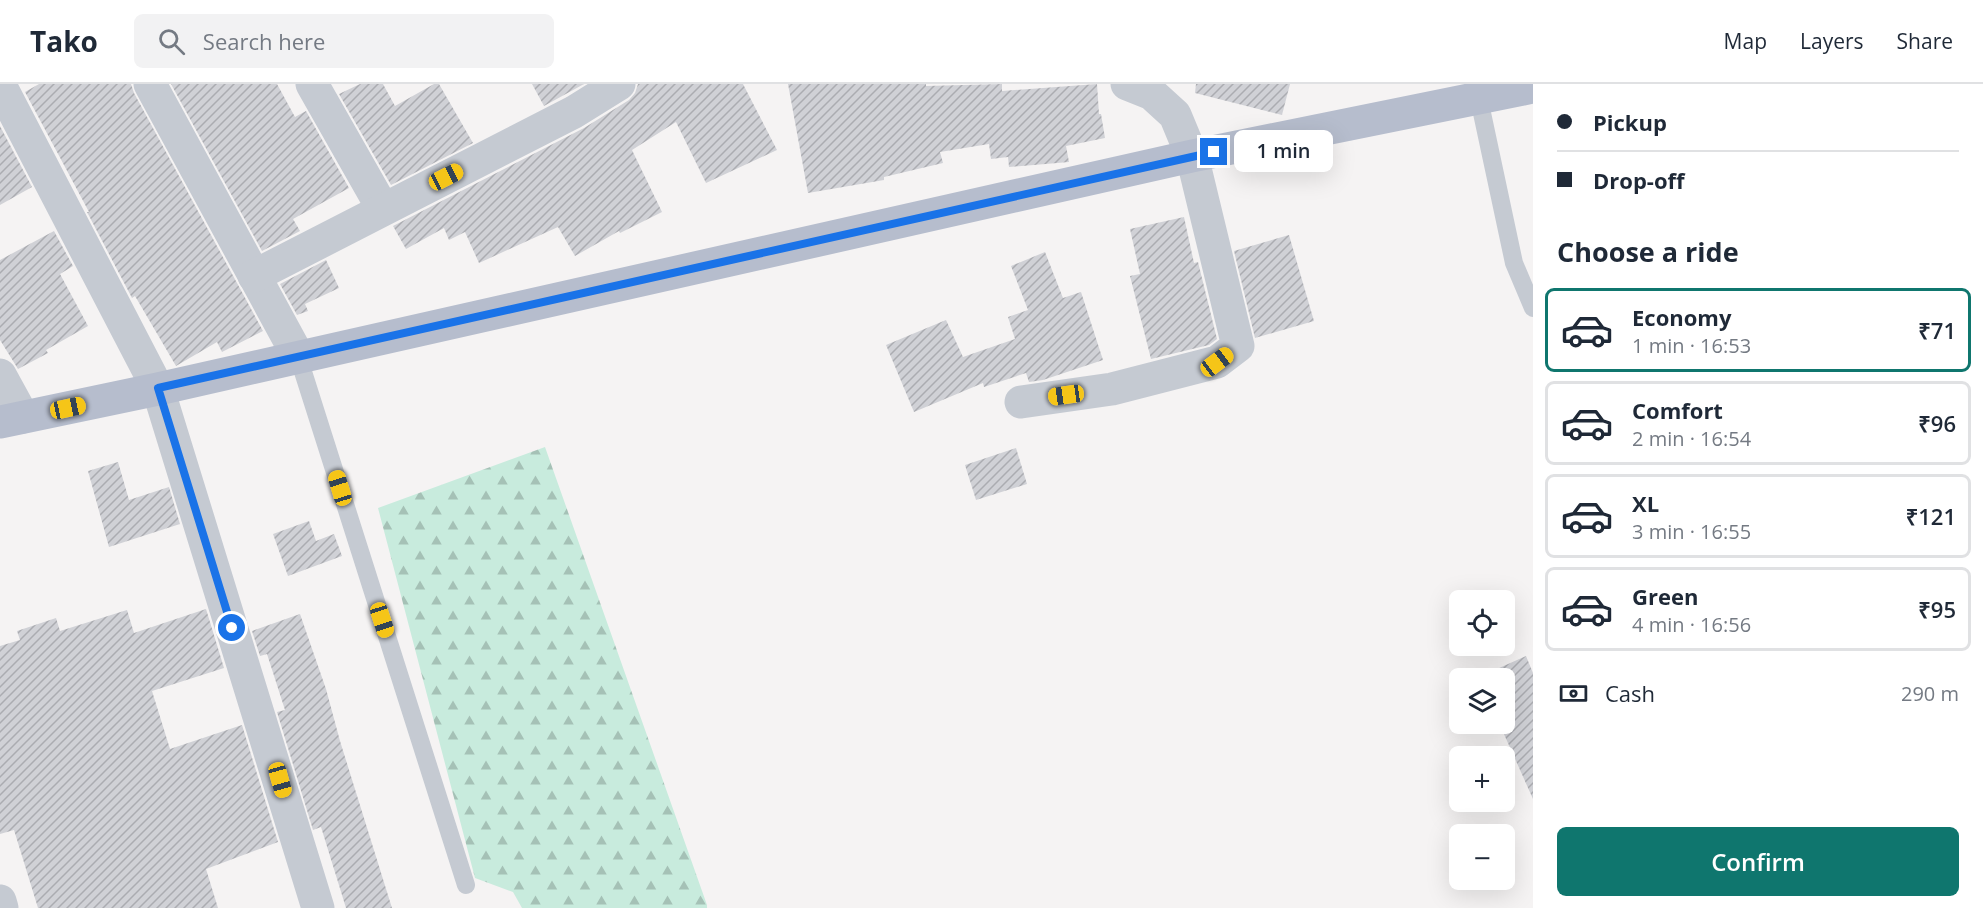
<!DOCTYPE html>
<meta charset="utf-8">
<style>
body{margin:0;font-family:"Open Sans",sans-serif;background:#f2f2f3;color:#1f2937;height:100vh;display:flex;flex-direction:column;font-size:22px;white-space:nowrap}
*{box-sizing:border-box;margin:0}
p{font-size:20px;color:#747a83}
.icon{flex:none;width:33px;height:33px;fill:none;stroke:currentColor;stroke-width:2;stroke-linecap:round;stroke-linejoin:round}
.map{position:relative;flex:1;overflow:hidden}
.details{display:flex;flex-direction:column;background:#fff;width:450px}
.details>*{flex:none}
.guide{display:grid;align-content:center;height:132px;padding:0 24px;background:#fff}
.controls{position:absolute;left:1449px;top:506px;display:grid;gap:12px}
.controls a{display:grid;place-items:center;width:66px;height:66px;border-radius:9px;background:#fff;box-shadow:0 6px 24px #0002;font-size:30px}
.end{position:absolute;width:27px;height:27px;margin:-14px;border:8px solid #1a73e8;background:#fff;box-shadow:0 0 0 3px #fff}
.from{border-radius:50%}
.bubble{position:absolute;height:42px;border-radius:9px;background:#fff;box-shadow:0 6px 24px #0002;font-size:20px;font-weight:600;line-height:42px;text-align:center}
.car{position:absolute;width:18px;height:36px;margin:-18px -9px;border-radius:8px;box-shadow:0 0 4px 2px #0007;background:linear-gradient(#f5c518 24%,#345 0 40%,#f5c518 0 76%,#345 0 86%,#f5c518 0)}
.guide b{display:flex;align-items:center;gap:21px;height:57px;font-size:22px}
.guide b+b{border-top:2px solid #e0e1e3}
.guide i{width:15px;height:15px;background:#1f2937}
ul{padding:0;list-style:none}
li{display:flex;align-items:center;gap:18px;height:84px;margin:0 12px 9px;padding:0 12px;border:3px solid #e0e1e3;border-radius:9px}
li div{flex:1}
li b{display:block;font-size:22px}
li em{font-style:normal;font-weight:600}
li.current{border-color:#0f766e}
li>.icon{width:54px;height:54px;stroke-width:1.5}
h2{padding:0 24px;font-size:27px;line-height:72px}
.pay{display:flex;align-items:center;gap:15px;height:66px;padding:0 24px;font-size:22px}
.pay p{margin-inline-start:auto}
.primary-button{display:flex;gap:12px;margin-top:auto;padding:12px 24px}
.primary-button a{flex:1;height:69px;border-radius:9px;background:#0f766e;color:#fff;font-size:24px;font-weight:600;line-height:69px;text-align:center}
header{display:flex;align-items:center;gap:36px;box-sizing:border-box;height:84px;padding:0 30px;background:#fff;border-bottom:2px solid #e0e1e3}
header strong{font-size:28px}
nav{display:flex;gap:33px;margin-inline-start:auto;font-size:21px}
.search{width:420px;height:54px;background:#f2f2f3;display:flex;align-items:center;gap:15px;box-sizing:border-box;padding:0 21px;border-radius:9px;color:#747a83;font-size:22px}
main{display:flex;flex:1;min-height:0}
.map>svg:first-child{display:block}
</style>
<header>
<strong>Tako</strong>
<div class="search"><svg class="icon" aria-label="search" viewBox="0 0 24 24"><circle cx="10" cy="10" r="6"/><path d="M15 15l6 6"/></svg>Search here</div>
<nav><a>Map</a><a>Layers</a><a>Share</a></nav>
</header>
<main>
<div class="map">
<svg width="1533" height="824" viewBox="0 0 1533 824">
<defs>
<pattern id="forest-firs" width="22" height="20" patternUnits="userSpaceOnUse" patternTransform="scale(1.5)"><rect width="22" height="20" fill="#c8ebdd"/><path d="M5 1l3.5 6h-7zM16 11l3.5 6h-7z" fill="#a5c1b6"/></pattern>
<pattern id="building-hatch" width="6" height="6" patternUnits="userSpaceOnUse" patternTransform="scale(1.5)"><rect width="6" height="6" fill="#d0d1d6"/><path d="M-1 1l2-2M0 6l6-6M5 7l2-2" fill="none" stroke="#abacb1"/></pattern>
</defs>
<rect width="100%" height="100%" fill="#f5f3f3"/>
<path fill="url(#forest-firs)" d="M 545,363 L 707,821 L 707,824 L 522,824 L 513,808 L 475,794 L 378,424 Z"/>
<g fill="url(#building-hatch)">
<path d="M 39,0 L 131,0 L 134,9 L 263,247 L 222,268 L 217,258 L 176,282 L 135,212 L 132,214 L 87,128 L 89,128 L 25,8 Z"/>
<path d="M 171,0 L 277,0 L 295,33 L 306,27 L 349,104 L 293,135 L 300,147 L 262,167 Z"/>
<path d="M 360,0 L 383,0 L 395,22 L 434,0 L 439,0 L 473,59 L 391,101 L 339,10 Z"/>
<path d="M 532,0 L 584,0 L 544,22 Z"/>
<path d="M 638,0 L 743,0 L 777,66 L 706,99 L 676,38 L 632,66 L 662,128 L 620,149 L 619,147 L 575,172 L 558,143 L 479,179 L 465,148 L 449,156 L 444,144 L 406,165 L 393,142 L 584,44 L 629,16 L 635,9 Z"/>
<path d="M 788,0 L 926,0 L 926,2 L 1002,0 L 1002,7 L 1097,0 L 1099,30 L 1101,30 L 1105,54 L 1066,62 L 1069,78 L 1009,83 L 1008,73 L 991,75 L 989,60 L 940,68 L 943,79 L 884,93 L 884,96 L 808,109 Z"/>
<path d="M 1196,0 L 1290,0 L 1282,31 L 1195,9 Z"/>
<path d="M 0,42 L 32,103 L 0,121 Z"/>
<path d="M 1184,133 L 1194,179 L 1198,178 L 1217,255 L 1209,261 L 1151,275 L 1130,192 L 1140,190 L 1130,145 Z"/>
<path d="M 54,147 L 73,182 L 60,190 L 88,242 L 46,266 L 48,269 L 18,285 L 0,256 L 0,176 Z"/>
<path d="M 1289,151 L 1314,237 L 1255,254 L 1234,167 Z"/>
<path d="M 1045,168 L 1063,214 L 1081,208 L 1103,276 L 1043,296 L 1029,298 L 1026,289 L 984,303 L 983,299 L 914,328 L 886,261 L 946,236 L 963,273 L 1015,255 L 1008,233 L 1028,226 L 1011,182 Z"/>
<path d="M 326,176 L 339,204 L 305,220 L 308,227 L 297,231 L 280,200 Z"/>
<path d="M 1016,364 L 1027,400 L 976,416 L 965,381 Z"/>
<path d="M 118,378 L 129,416 L 169,403 L 180,440 L 109,463 L 88,387 Z"/>
<path d="M 309,437 L 316,457 L 334,450 L 342,472 L 288,492 L 273,450 Z"/>
<path d="M 206,525 L 224,584 L 152,607 L 170,665 L 242,641 L 278,758 L 206,785 L 218,824 L 38,824 L 14,746 L 0,750 L 0,562 L 20,556 L 17,547 L 56,534 L 60,547 L 127,526 L 134,549 Z"/>
<path d="M 300,530 L 326,605 L 340,657 L 392,824 L 346,824 L 321,743 L 313,746 L 277,628 L 285,626 L 267,570 L 260,572 L 252,547 Z"/>
<path d="M 1526,572 L 1533,589 L 1533,715 L 1499,639 L 1504,639 L 1504,594 L 1479,593 Z"/>
</g>
<g fill="none" stroke-linecap="round" stroke-linejoin="round">
<g stroke="#c5cad2" stroke-width="18">
<path d="M 1479,15 L 1514,179 L 1533,224"/>
<path d="M 298,272 L 466,801"/>
</g>
<g stroke="#c5cad2" stroke-width="33">
<path d="M 150,0 L 298,272"/>
<path d="M 312,0 L 383,125"/>
<path d="M 0,1 L 158,305 L 318,824"/>
<path d="M 254,192 L 574,28 L 619,0"/>
<path d="M 0,291 L 23,333"/>
<path d="M 1021,318 L 1112,305 L 1217,278 L 1238,262 L 1192,72 L 1175,31 L 1152,10 L 1127,0"/>
<path d="M 0,817 L 2,824"/>
</g>
<path stroke="#b6bdcd" stroke-width="33" d="M 0,338 L 158,305 L 1192,72 L 1533,3"/>
</g>
<g fill="none" stroke-linecap="round" stroke-linejoin="round">
<path stroke="#1a73e8" stroke-width="8" d="M 232,544 L 158,304 L 1214,68"/>
</g>
</svg>
<div class="controls">
<a><svg class="icon" aria-label="locate" viewBox="0 0 24 24"><circle cx="12" cy="12" r="6"/><path d="M12 2v4M12 18v4M2 12h4M18 12h4"/></svg></a>
<a><svg class="icon" aria-label="layers" viewBox="0 0 24 24"><path d="M12 4l9 5-9 5-9-5zM3 14l9 5 9-5"/></svg></a>
<a>+</a>
<a>−</a>
</div>
<i class="end from" style="left:232px;top:544px"></i>
<i class="end" style="left:1214px;top:68px"></i>
<div class="bubble" style="left:1234px;top:46px;width:99px">1 min</div>
<i class="car" style="left:446px;top:93px;rotate:63deg"></i>
<i class="car" style="left:1217px;top:278px;rotate:53deg"></i>
<i class="car" style="left:1066px;top:311px;rotate:262deg"></i>
<i class="car" style="left:68px;top:324px;rotate:78deg"></i>
<i class="car" style="left:340px;top:404px;rotate:343deg"></i>
<i class="car" style="left:382px;top:536px;rotate:162deg"></i>
<i class="car" style="left:280px;top:696px;rotate:164deg"></i>
</div>
<section class="details">
<div class="guide">
<b><i class="from"></i>Pickup</b>
<b><i></i>Drop-off</b>
</div>
<h2>Choose a ride</h2>
<ul>
<li class="current"><svg class="icon" aria-label="car" viewBox="0 0 24 24"><path d="M5 17H2v-5l4-1 3-4h7l3 4 3 1v5h-3M9 17h6M6 11h13"/><circle cx="7" cy="17" r="2"/><circle cx="17" cy="17" r="2"/></svg><div><b>Economy</b><p>1 min · 16:53</p></div><em>₹71</em></li>
<li><svg class="icon" aria-label="car" viewBox="0 0 24 24"><path d="M5 17H2v-5l4-1 3-4h7l3 4 3 1v5h-3M9 17h6M6 11h13"/><circle cx="7" cy="17" r="2"/><circle cx="17" cy="17" r="2"/></svg><div><b>Comfort</b><p>2 min · 16:54</p></div><em>₹96</em></li>
<li><svg class="icon" aria-label="car" viewBox="0 0 24 24"><path d="M5 17H2v-5l4-1 3-4h7l3 4 3 1v5h-3M9 17h6M6 11h13"/><circle cx="7" cy="17" r="2"/><circle cx="17" cy="17" r="2"/></svg><div><b>XL</b><p>3 min · 16:55</p></div><em>₹121</em></li>
<li><svg class="icon" aria-label="car" viewBox="0 0 24 24"><path d="M5 17H2v-5l4-1 3-4h7l3 4 3 1v5h-3M9 17h6M6 11h13"/><circle cx="7" cy="17" r="2"/><circle cx="17" cy="17" r="2"/></svg><div><b>Green</b><p>4 min · 16:56</p></div><em>₹95</em></li>
</ul>
<div class="pay"><svg class="icon" aria-label="cash" viewBox="0 0 24 24"><path d="M3 7h18v10H3z"/><circle cx="12" cy="12" r="2"/></svg>Cash<p>290 m</p></div>
<div class="primary-button"><a>Confirm</a></div>
</section>
</main>
